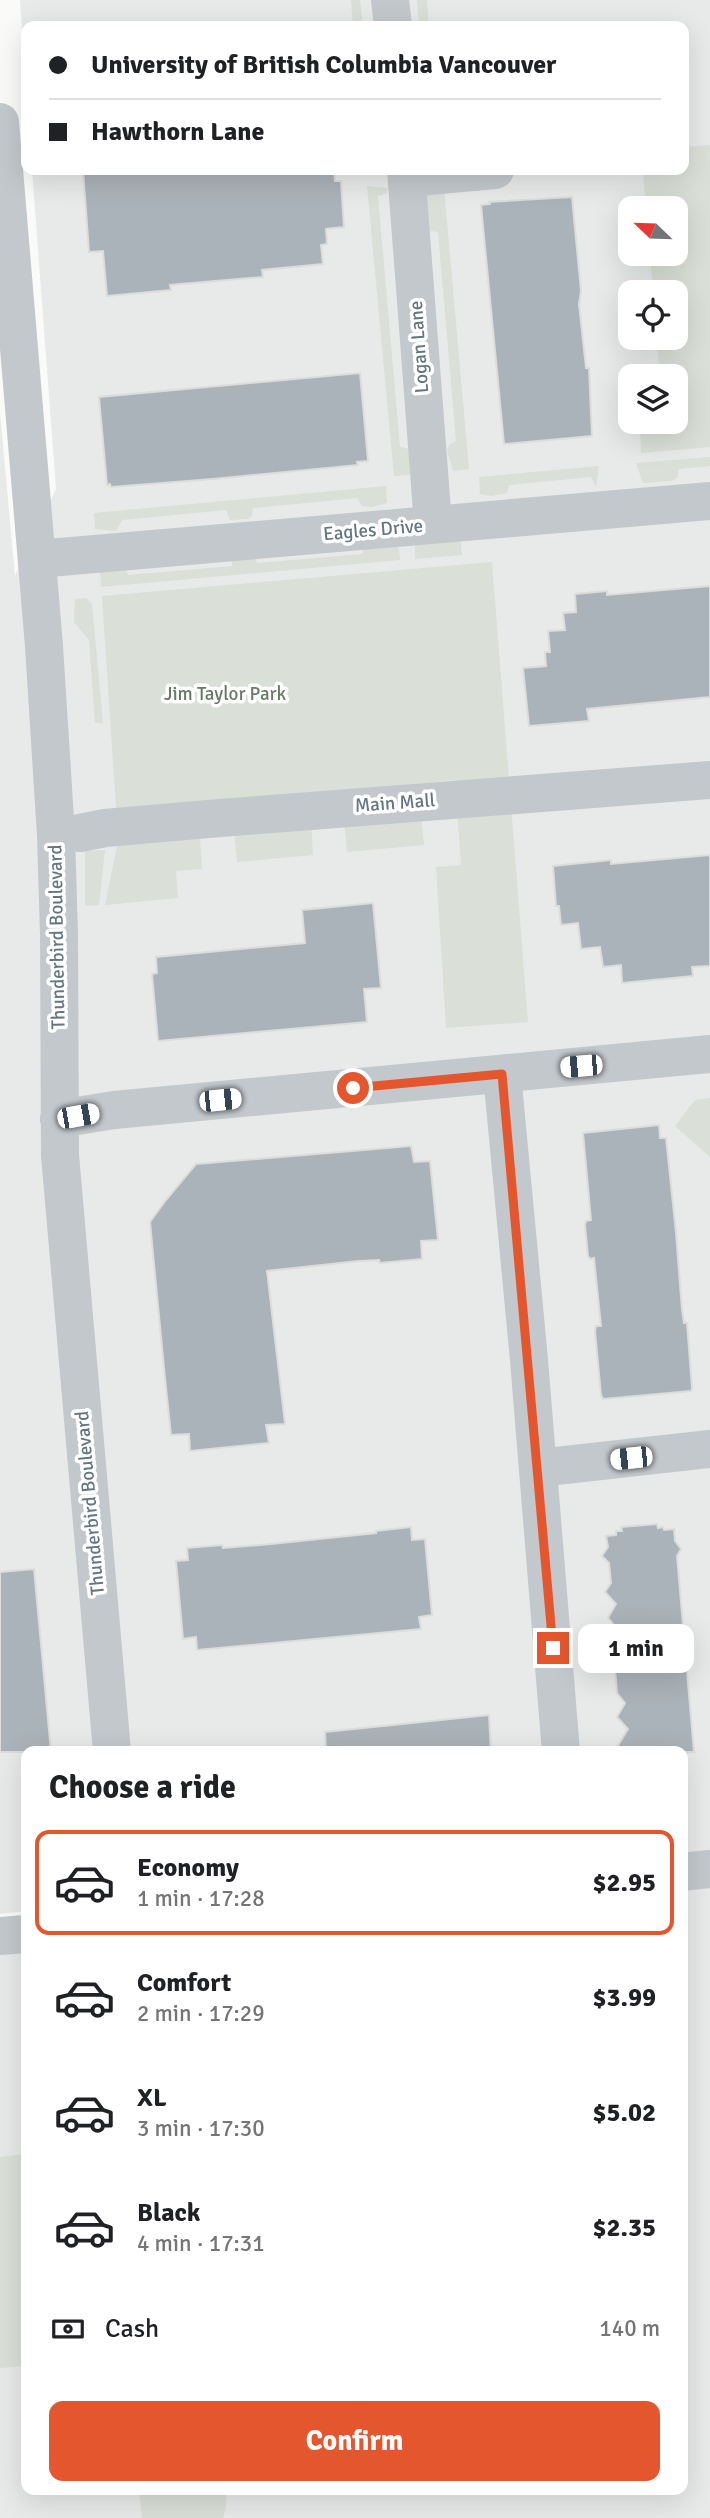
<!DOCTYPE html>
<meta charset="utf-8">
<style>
body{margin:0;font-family:Signika,sans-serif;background:#f2f2f2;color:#202124;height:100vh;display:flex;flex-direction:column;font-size:26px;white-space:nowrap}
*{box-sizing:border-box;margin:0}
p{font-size:23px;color:#757577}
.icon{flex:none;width:38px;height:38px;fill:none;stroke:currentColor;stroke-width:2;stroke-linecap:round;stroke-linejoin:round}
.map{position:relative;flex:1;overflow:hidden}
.side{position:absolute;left:21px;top:1746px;width:667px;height:749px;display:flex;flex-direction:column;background:#fff;border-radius:14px;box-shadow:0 7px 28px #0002}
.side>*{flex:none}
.guide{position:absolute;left:21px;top:21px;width:668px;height:154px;border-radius:14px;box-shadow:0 7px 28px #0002;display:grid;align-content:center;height:154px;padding:0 28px;background:#fff}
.needle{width:46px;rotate:293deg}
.buttons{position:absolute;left:618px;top:196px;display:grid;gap:14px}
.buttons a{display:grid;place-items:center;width:70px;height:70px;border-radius:14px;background:#fff;box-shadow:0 7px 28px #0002;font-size:35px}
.end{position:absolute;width:32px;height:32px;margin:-16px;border:9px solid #e4572e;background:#fff;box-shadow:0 0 0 4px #fff}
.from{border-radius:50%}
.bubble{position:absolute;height:49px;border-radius:14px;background:#fff;box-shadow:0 7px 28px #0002;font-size:23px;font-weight:800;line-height:49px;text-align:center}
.car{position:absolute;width:21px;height:42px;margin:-21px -10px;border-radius:9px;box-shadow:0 0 5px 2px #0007;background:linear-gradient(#fff 24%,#345 0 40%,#fff 0 76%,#345 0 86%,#fff 0)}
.guide b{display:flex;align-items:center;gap:24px;height:66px;font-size:26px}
.guide b+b{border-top:2px solid #e0e0e0}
.guide i{width:18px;height:18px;background:#202124}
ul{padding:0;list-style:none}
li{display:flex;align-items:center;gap:21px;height:105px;margin:0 14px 10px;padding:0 14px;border:4px solid transparent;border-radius:14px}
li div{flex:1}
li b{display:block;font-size:26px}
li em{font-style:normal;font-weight:800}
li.on{border-color:#e4572e}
li>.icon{width:63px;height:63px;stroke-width:1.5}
h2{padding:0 28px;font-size:32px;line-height:84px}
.pay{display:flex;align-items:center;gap:18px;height:77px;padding:0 28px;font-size:26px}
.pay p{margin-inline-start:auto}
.cta{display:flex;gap:14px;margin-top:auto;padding:14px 28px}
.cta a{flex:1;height:80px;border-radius:14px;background:#e4572e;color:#fff;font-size:28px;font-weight:800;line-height:80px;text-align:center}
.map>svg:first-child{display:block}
</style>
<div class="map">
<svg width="710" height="2518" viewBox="0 0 710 2518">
<rect width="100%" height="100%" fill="#fafaf8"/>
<path fill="#e8e9e9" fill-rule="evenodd" d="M 20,0 L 710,0 L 710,2518 L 0,2518 L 0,1953 L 26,1951 L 26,2490 L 682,2490 L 682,1752 L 26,1752 L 26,1911 L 0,1914 L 0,412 L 15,576 L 56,489 L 32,170 L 684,170 L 684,26 L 26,26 L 26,87 ZM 630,208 L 676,208 L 676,254 L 630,254 ZM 630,292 L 676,292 L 676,338 L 630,338 ZM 630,376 L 676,376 L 676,422 L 630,422 Z"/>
<g fill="#dadfd7">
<path d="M 351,0 L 360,0 L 363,26 L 353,26 Z"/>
<path d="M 417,0 L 427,0 L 429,26 L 419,26 Z"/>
<path d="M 710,145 L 710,447 L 641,453 L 640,422 L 676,422 L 676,376 L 660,376 L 657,338 L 676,338 L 676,292 L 653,292 L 650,254 L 676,254 L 676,208 L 646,208 L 643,170 L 684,170 L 684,147 Z"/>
<path d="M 367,186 L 388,188 L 387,193 L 378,196 L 400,447 L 409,449 L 410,475 L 394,476 Z"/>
<path d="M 444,188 L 469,469 L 453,471 L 447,450 L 450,444 L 456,441 L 438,232 L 429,231 L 423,193 Z"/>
<path d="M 710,457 L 710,466 L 679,469 L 677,478 L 671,481 L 643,483 L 636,463 Z"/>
<path d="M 599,466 L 596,487 L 591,477 L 509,485 L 507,493 L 491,496 L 480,494 L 479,477 Z"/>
<path d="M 386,486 L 387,503 L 372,507 L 362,506 L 357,498 L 253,508 L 252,516 L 248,519 L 230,520 L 226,510 L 122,520 L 116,531 L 95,529 L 94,513 Z"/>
<path d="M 455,535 L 461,542 L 462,555 L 415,559 L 415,546 L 420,538 Z"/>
<path d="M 392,540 L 399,549 L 400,560 L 101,587 L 100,571 L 126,570 L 128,575 L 232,566 L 232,561 L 256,559 L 257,563 L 362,554 L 363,550 Z"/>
<path d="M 492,562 L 528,1022 L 446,1028 L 436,867 L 461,865 L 455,780 L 211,804 L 116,809 L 102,596 Z"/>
<path d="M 86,598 L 92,604 L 103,723 L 95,723 L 89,640 L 74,622 L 75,599 Z"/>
<path d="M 421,813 L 424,845 L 347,852 L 344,819 Z"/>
<path d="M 311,822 L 313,855 L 237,862 L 234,829 Z"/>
<path d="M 200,838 L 202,869 L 176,871 L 178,898 L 105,905 L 118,841 Z"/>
<path d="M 105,850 L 99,905 L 85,906 L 85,851 Z"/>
<path d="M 710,1098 L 710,1157 L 675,1126 L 695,1100 Z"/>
<path d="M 26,2154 L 26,2366 L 0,2368 L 0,2157 Z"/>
<path d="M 139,2490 L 226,2490 L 226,2507 L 223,2518 L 142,2518 Z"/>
</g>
<g fill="#aab3b9" stroke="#dcdcda" stroke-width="2">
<path d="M 83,170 L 334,170 L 335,181 L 341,181 L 344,227 L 326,229 L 327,244 L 321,245 L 323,264 L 262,270 L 263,277 L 170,285 L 171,290 L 107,296 L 103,251 L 89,252 Z"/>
<path d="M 572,197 L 581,291 L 579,304 L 586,368 L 589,368 L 592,436 L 504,444 L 481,205 L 490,204 L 489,202 Z"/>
<path d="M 360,373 L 368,461 L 357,462 L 358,465 L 213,479 L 111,487 L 110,484 L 107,485 L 99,397 Z"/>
<path d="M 710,586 L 710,697 L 587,709 L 589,721 L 529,726 L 523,668 L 546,666 L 545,652 L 550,652 L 548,631 L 565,630 L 563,613 L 576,612 L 575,594 L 607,591 L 607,595 Z"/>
<path d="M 710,855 L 710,966 L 692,967 L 693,976 L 622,983 L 621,965 L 603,967 L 600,947 L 581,949 L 578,923 L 561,925 L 559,906 L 556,906 L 553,866 L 611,860 L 611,864 Z"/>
<path d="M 373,903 L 381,988 L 364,989 L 367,1022 L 158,1041 L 152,974 L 157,973 L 156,957 L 305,943 L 302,910 Z"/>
<path d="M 659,1125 L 660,1138 L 666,1138 L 676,1233 L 682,1310 L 684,1323 L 687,1323 L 692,1388 L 691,1391 L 603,1399 L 601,1395 L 595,1331 L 596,1326 L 601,1326 L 594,1258 L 590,1259 L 588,1256 L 585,1225 L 586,1221 L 591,1220 L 583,1133 Z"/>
<path d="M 411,1146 L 414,1162 L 430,1161 L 438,1240 L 421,1241 L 422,1259 L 380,1263 L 379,1260 L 359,1261 L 267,1271 L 285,1424 L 266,1425 L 269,1443 L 190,1451 L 189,1434 L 171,1435 L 165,1378 L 150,1222 L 166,1200 L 196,1164 Z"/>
<path d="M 657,1524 L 658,1528 L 663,1527 L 664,1530 L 674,1529 L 675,1541 L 681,1549 L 677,1556 L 694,1752 L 614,1752 L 628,1729 L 617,1717 L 625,1703 L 617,1693 L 615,1668 L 620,1656 L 611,1645 L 619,1631 L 608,1618 L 616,1604 L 605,1592 L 611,1583 L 609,1563 L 602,1556 L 608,1547 L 606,1536 L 616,1535 L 616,1531 L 622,1531 L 621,1527 Z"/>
<path d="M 411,1527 L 412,1540 L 425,1539 L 432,1615 L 419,1617 L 421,1629 L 197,1650 L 196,1637 L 183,1639 L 176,1561 L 188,1560 L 187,1548 L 222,1545 L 223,1548 L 271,1544 L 376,1533 L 376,1531 Z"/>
<path d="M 34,1569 L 51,1752 L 0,1752 L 0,1572 Z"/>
<path d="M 489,1715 L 491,1752 L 326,1752 L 325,1732 Z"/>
</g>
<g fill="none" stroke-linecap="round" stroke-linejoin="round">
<g stroke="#c3c8cc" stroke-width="38">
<path d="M 390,0 L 393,26"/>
<path d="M 0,122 L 44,646 L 56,835 L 59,934 L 60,1155 L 112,1752"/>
<path d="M 406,170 L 433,524"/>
<path d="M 407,178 L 495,170"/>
<path d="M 37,559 L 710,501"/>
<path d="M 80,833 L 105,828 L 220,818 L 710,780"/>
<path d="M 502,1074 L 529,1360 L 561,1752"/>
<path d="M 59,1119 L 114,1110 L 710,1054"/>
<path d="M 538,1468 L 710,1449"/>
<path d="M 682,1872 L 710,1869"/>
<path d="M 0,1936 L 26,1934"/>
</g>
</g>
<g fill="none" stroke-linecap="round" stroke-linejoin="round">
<path stroke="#e4572e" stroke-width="9" d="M 353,1088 L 502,1074 L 553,1648"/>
</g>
<g text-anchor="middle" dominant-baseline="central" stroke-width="7" stroke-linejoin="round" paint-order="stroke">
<g font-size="19" fill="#657683" stroke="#fff">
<text transform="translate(419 347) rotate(-94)">Logan Lane</text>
<text transform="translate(373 530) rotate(-5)">Eagles Drive</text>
<text transform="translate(395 803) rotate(-4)">Main Mall</text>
<text transform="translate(57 937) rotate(-91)">Thunderbird Boulevard</text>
<text transform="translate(90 1503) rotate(-95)">Thunderbird Boulevard</text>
</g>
<g font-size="19" fill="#687a64" stroke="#fff">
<text x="225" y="694">Jim Taylor Park</text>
</g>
</g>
</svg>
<div class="buttons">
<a><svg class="needle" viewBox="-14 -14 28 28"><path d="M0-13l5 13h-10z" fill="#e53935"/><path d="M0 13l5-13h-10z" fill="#757577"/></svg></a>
<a><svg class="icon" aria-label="locate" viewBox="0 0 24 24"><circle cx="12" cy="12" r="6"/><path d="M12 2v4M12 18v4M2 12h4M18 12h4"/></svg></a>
<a><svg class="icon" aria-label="layers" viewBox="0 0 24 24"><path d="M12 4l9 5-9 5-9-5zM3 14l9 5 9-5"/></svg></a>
</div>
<i class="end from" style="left:353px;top:1088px"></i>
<i class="end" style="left:553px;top:1648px"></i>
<div class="bubble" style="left:578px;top:1624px;width:116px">1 min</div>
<i class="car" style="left:581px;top:1066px;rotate:265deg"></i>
<i class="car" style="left:220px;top:1100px;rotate:84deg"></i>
<i class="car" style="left:78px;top:1116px;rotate:80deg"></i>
<i class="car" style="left:631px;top:1458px;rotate:264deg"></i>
<div class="guide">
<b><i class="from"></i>University of British Columbia Vancouver</b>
<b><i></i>Hawthorn Lane</b>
</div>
<section class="side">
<h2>Choose a ride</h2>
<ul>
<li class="on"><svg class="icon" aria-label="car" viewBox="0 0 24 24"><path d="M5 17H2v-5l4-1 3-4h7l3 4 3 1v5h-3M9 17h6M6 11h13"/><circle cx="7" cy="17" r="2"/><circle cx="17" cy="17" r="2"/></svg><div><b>Economy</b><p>1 min · 17:28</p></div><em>$2.95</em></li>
<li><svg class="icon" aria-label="car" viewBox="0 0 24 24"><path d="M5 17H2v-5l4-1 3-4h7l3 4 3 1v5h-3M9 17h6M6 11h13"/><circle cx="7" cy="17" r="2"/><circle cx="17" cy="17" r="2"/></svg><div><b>Comfort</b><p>2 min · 17:29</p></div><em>$3.99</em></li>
<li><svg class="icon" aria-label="car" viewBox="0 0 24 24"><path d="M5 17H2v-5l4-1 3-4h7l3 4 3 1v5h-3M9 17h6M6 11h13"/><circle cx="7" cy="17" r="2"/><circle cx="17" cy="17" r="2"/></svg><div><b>XL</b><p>3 min · 17:30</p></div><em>$5.02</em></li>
<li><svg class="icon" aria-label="car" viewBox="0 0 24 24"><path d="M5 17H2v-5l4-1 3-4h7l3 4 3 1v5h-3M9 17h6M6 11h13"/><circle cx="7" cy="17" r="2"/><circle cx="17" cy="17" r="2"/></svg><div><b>Black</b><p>4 min · 17:31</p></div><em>$2.35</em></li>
</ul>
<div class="pay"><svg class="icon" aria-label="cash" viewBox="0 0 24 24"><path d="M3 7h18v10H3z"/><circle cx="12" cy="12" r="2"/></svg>Cash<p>140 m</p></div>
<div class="cta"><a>Confirm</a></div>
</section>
</div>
